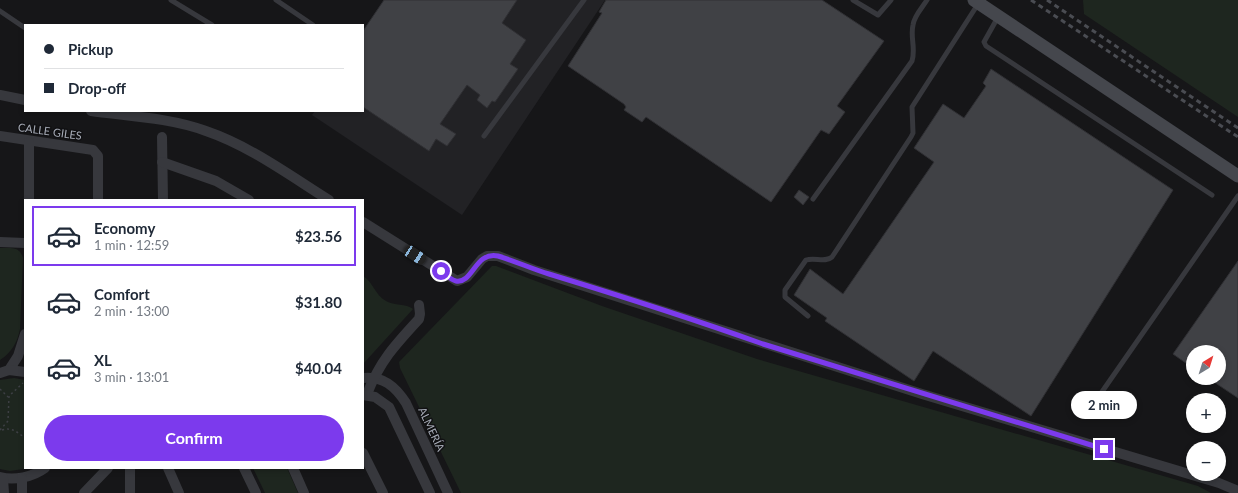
<!DOCTYPE html>
<meta charset="utf-8">
<style>
body{margin:0;font-family:Lato,sans-serif;background:#f2f2f3;color:#1f2937;height:100vh;display:flex;flex-direction:column;font-size:15px;white-space:nowrap}
*{box-sizing:border-box;margin:0}
p{font-size:13px;color:#747a83}
.icon{flex:none;width:22px;height:22px;fill:none;stroke:currentColor;stroke-width:2;stroke-linecap:round;stroke-linejoin:round}
.map{position:relative;flex:1;overflow:hidden}
.side{position:absolute;left:24px;top:199px;width:340px;height:270px;display:flex;flex-direction:column;background:#fff;border-radius:0px;box-shadow:0 2px 6px #0003}
.side>*{flex:none}
.banner{position:absolute;left:24px;top:24px;width:340px;height:88px;border-radius:0px;box-shadow:0 2px 6px #0003;display:grid;align-content:center;height:88px;padding:0 20px;background:#fff}
.needle{width:26px;rotate:38deg}
.fabs{position:absolute;left:1186px;top:345px;display:grid;gap:8px}
.fabs a{display:grid;place-items:center;width:40px;height:40px;border-radius:50%;background:#fff;box-shadow:0 2px 6px #0003;font-size:20px}
.end{position:absolute;width:18px;height:18px;margin:-9px;border:5px solid #7c3aed;background:#fff;box-shadow:0 0 0 2px #fff}
.from{border-radius:50%}
.bubble{position:absolute;height:28px;border-radius:14px;background:#fff;box-shadow:0 2px 6px #0003;font-size:13px;font-weight:700;line-height:28px;text-align:center}
.car{position:absolute;width:12px;height:24px;margin:-12px -6px;border-radius:5px;box-shadow:0 0 3px 1px #0007;background:linear-gradient(#222 24%,#8ab4d8 0 40%,#222 0 76%,#8ab4d8 0 86%,#222 0)}
.banner b{display:flex;align-items:center;gap:14px;height:38px;font-size:15px}
.banner b+b{border-top:1px solid #e0e1e3}
.banner i{width:10px;height:10px;background:#1f2937}
ul{padding:7px 0 0;list-style:none}
li{display:flex;align-items:center;gap:12px;height:60px;margin:0 8px 6px;padding:0 12px;border:2px solid transparent;border-radius:0px}
li div{flex:1}
li b{display:block;font-size:15px}
li em{font-style:normal;font-weight:700}
li.on{border-color:#7c3aed}
li>.icon{width:36px;height:36px;stroke-width:1.5}
.primary-button{display:flex;gap:8px;margin-top:auto;padding:8px 20px}
.primary-button a{flex:1;height:46px;border-radius:24px;background:#7c3aed;color:#fff;font-size:16px;font-weight:700;line-height:46px;text-align:center}
.map>svg:first-child{display:block}
</style>
<div class="map">
<svg width="1238" height="493" viewBox="0 0 1238 493">
<rect width="100%" height="100%" fill="#161618"/>
<path fill="#222225" d="M 389,0 L 605,0 L 462,215 L 312,115 L 315,111 L 363,111 L 363,39 Z"/>
<g fill="#1e261f">
<path d="M 1083,0 L 1238,0 L 1238,117 L 1084,14 Z"/>
<path d="M 0,248 C 11,248 20,246 23,258 L 20,329 C 17,343 12,352 0,360 Z"/>
<path d="M 492,266 L 496,266 L 602,306 L 757,359 L 1198,486 L 1211,493 L 461,493 L 400,368 L 399,362 Z"/>
<path d="M 363,276 C 373,282 375,295 386,301 C 394,306 406,303 413,309 L 363,364 Z"/>
<path d="M 14,378 L 25,380 L 25,468 L 29,468 L 10,471 L 0,469 L 0,380 Z"/>
<path d="M 253,468 L 287,468 L 298,493 L 265,493 Z"/>
</g>
<g fill="#404145" stroke="#303034">
<path d="M 384,0 L 517,0 L 502,23 L 526,40 L 510,64 L 518,69 L 495,102 L 492,101 L 487,108 L 477,100 L 480,95 L 467,85 L 440,124 L 456,134 L 447,146 L 436,139 L 429,151 L 363,107 L 363,31 Z"/>
<path d="M 606,0 L 822,0 L 884,41 L 837,106 L 845,112 L 829,134 L 821,130 L 771,202 L 646,117 L 642,122 L 624,110 L 626,107 L 624,104 L 568,66 L 602,13 L 599,12 Z"/>
<path d="M 991,69 L 1173,190 L 1031,416 L 933,351 L 914,381 L 825,321 L 827,318 L 794,295 L 810,269 L 843,294 L 934,162 L 914,148 L 943,104 L 964,118 L 986,86 L 983,83 Z"/>
<path d="M 799,190 L 809,197 L 803,205 L 794,197 Z"/>
<path d="M 1238,261 L 1238,398 L 1208,378 L 1219,378 L 1219,352 L 1193,352 L 1193,368 L 1173,354 Z"/>
</g>
<g fill="none" stroke-linecap="round" stroke-linejoin="round">
<g stroke="#3d3f44" stroke-width="1.5" stroke-dasharray="2 3" stroke-linecap="butt">
<path d="M 0,389 L 8,397"/>
<path d="M 0,430 L 8,421 L 9,396 L 23,383"/>
<path d="M 2,430 C 12,427 17,432 25,438"/>
</g>
<g stroke="#37383d" stroke-width="5">
<path d="M 171,0 L 212,25"/>
<path d="M 276,0 L 313,25"/>
<path d="M 853,0 L 878,15 L 891,0"/>
<path d="M 0,11 L 25,28"/>
<path d="M 998,17 L 984,42 L 986,46 L 1212,195"/>
<path d="M 484,136 L 584,0"/>
<path d="M 813,199 L 912,61 C 916,48 910,38 913,25 C 914,16 922,8 927,0"/>
<path d="M 808,316 L 785,297 L 785,290 L 806,260 C 815,257 825,263 832,257 L 911,137 L 913,133 L 912,107 L 978,4"/>
<path d="M 1097,399 L 1238,196"/>
</g>
<g stroke="#37383d" stroke-width="10">
<path d="M 0,95 L 25,100"/>
<path d="M 91,111 C 128,116 171,118 206,131 C 250,146 289,175 329,200"/>
<path d="M 0,136 L 93,150 L 98,156 L 98,200"/>
<path d="M 162,137 L 163,200"/>
<path d="M 162,162 L 216,181 L 249,200"/>
<path d="M 29,200 L 29,142"/>
<path d="M 363,222 L 457,281 L 467,277 L 482,259 L 487,256 L 498,256 L 534,270 L 922,394 L 1219,483 L 1238,491"/>
<path d="M 0,242 L 25,243"/>
<path d="M 9,370 L 18,356 L 25,334"/>
<path d="M 0,373 L 9,370 L 25,372"/>
<path d="M 363,378 C 383,376 395,386 406,403 L 448,493"/>
<path d="M 367,394 C 380,361 395,345 419,319 L 420,314 L 419,305"/>
<path d="M 363,395 L 375,397 L 389,407 L 430,493"/>
<path d="M 363,453 L 383,493"/>
<path d="M 130,468 L 130,493"/>
<path d="M 168,468 L 179,493"/>
<path d="M 244,468 L 256,493"/>
<path d="M 293,468 L 304,493"/>
<path d="M 0,477 C 14,481 33,477 45,468"/>
<path d="M 3,478 L 4,493"/>
<path d="M 22,478 L 22,493"/>
<path d="M 84,493 L 108,468"/>
</g>
<path stroke="#45474d" stroke-width="13" d="M 974,0 L 1238,176"/>
<g stroke="#4a4c52" stroke-width="3" stroke-dasharray="5 4" stroke-linecap="butt">
<path d="M 1031,0 L 1238,137"/>
<path d="M 1047,0 L 1238,128"/>
</g>
</g>
<g fill="none" stroke-linecap="round" stroke-linejoin="round">
<path stroke="#7c3aed" stroke-width="5" d="M 441,271 C 445,274 451,280 456,281 C 473,284 475,251 498,256 C 515,261 532,269 549,274 C 621,296 693,319 763,344 L 1104,449"/>
</g>
<g text-anchor="middle" dominant-baseline="central" stroke-width="3" stroke-linejoin="round" paint-order="stroke">
<g font-size="11" fill="#a8adb8" stroke="#111113">
<text transform="translate(50 131) rotate(8)">CALLE GILES</text>
<text transform="translate(432 429) rotate(65)">ALMERÍA</text>
</g>
</g>
</svg>
<div class="fabs">
<a><svg class="needle" viewBox="-14 -14 28 28"><path d="M0-13l5 13h-10z" fill="#e53935"/><path d="M0 13l5-13h-10z" fill="#747a83"/></svg></a>
<a>+</a>
<a>−</a>
</div>
<i class="end from" style="left:441px;top:271px"></i>
<i class="end" style="left:1104px;top:449px"></i>
<div class="bubble" style="left:1071px;top:391px;width:66px">2 min</div>
<i class="car" style="left:415px;top:255px;rotate:123deg"></i>
<div class="banner">
<b><i class="from"></i>Pickup</b>
<b><i></i>Drop-off</b>
</div>
<section class="side">
<ul>
<li class="on"><svg class="icon" aria-label="car" viewBox="0 0 24 24"><path d="M5 17H2v-5l4-1 3-4h7l3 4 3 1v5h-3M9 17h6M6 11h13"/><circle cx="7" cy="17" r="2"/><circle cx="17" cy="17" r="2"/></svg><div><b>Economy</b><p>1 min · 12:59</p></div><em>$23.56</em></li>
<li><svg class="icon" aria-label="car" viewBox="0 0 24 24"><path d="M5 17H2v-5l4-1 3-4h7l3 4 3 1v5h-3M9 17h6M6 11h13"/><circle cx="7" cy="17" r="2"/><circle cx="17" cy="17" r="2"/></svg><div><b>Comfort</b><p>2 min · 13:00</p></div><em>$31.80</em></li>
<li><svg class="icon" aria-label="car" viewBox="0 0 24 24"><path d="M5 17H2v-5l4-1 3-4h7l3 4 3 1v5h-3M9 17h6M6 11h13"/><circle cx="7" cy="17" r="2"/><circle cx="17" cy="17" r="2"/></svg><div><b>XL</b><p>3 min · 13:01</p></div><em>$40.04</em></li>
</ul>
<div class="primary-button"><a>Confirm</a></div>
</section>
</div>
